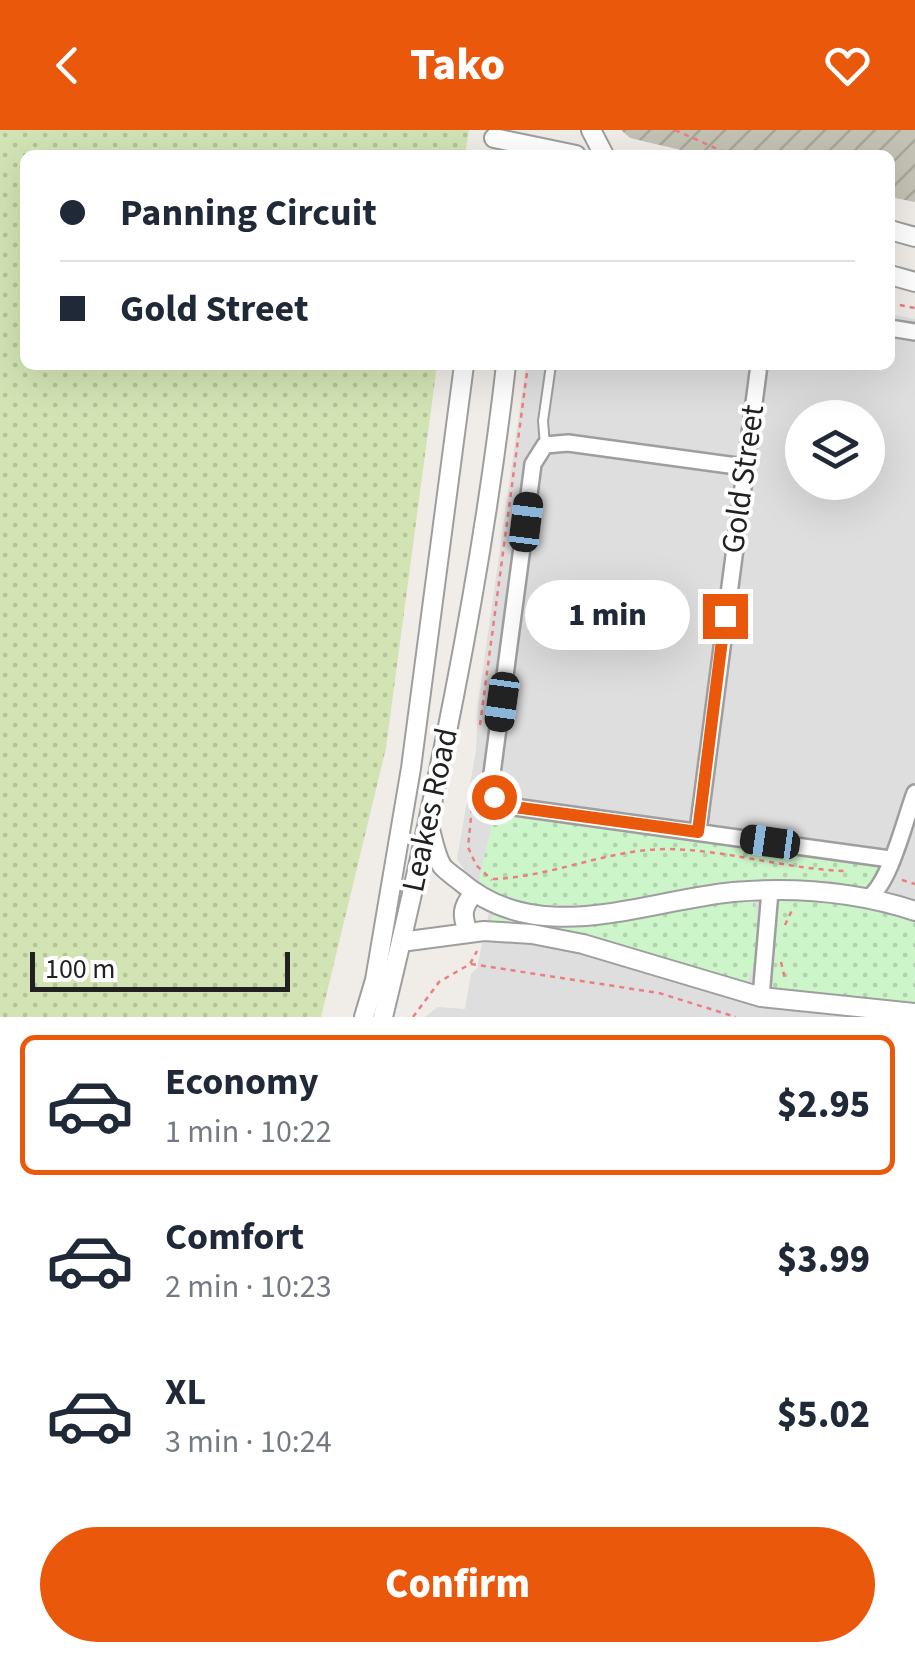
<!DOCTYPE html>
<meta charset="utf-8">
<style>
body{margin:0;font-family:"Source Sans 3",sans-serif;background:#f6f6f7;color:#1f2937;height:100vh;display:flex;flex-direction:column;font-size:38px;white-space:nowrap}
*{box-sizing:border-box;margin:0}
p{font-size:32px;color:#747a83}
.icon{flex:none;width:55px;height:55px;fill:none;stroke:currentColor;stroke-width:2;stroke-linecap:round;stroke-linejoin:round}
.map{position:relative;height:887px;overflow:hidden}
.side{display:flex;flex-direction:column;background:#fff;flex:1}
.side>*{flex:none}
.banner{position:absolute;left:20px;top:20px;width:875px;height:220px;border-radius:15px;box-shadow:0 10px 40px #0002;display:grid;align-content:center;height:220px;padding:0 40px;background:#fff}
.fabs{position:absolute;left:785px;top:270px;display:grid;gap:20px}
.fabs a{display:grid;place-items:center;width:100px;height:100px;border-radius:50%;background:#fff;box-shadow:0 10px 40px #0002;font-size:50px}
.scale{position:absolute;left:30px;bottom:25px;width:260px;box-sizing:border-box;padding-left:10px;border:5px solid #212121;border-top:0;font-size:28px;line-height:35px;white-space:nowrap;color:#212121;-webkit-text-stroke:8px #fff;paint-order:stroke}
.end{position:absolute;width:45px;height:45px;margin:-22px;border:12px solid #ea580c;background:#fff;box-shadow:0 0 0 5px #fff}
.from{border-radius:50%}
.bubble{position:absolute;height:70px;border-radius:35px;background:#fff;box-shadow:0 10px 40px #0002;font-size:32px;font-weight:800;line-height:70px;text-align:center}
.car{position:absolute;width:30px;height:60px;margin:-30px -15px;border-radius:12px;box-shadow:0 0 8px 2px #0007;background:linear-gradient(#222 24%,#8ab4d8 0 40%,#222 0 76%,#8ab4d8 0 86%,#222 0)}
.banner b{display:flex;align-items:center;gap:35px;height:95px;font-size:38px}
.banner b+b{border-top:2px solid #e0e1e3}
.banner i{width:25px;height:25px;background:#1f2937}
ul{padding:18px 0 0;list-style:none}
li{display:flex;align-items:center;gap:30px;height:140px;margin:0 20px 15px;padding:0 20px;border:5px solid transparent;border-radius:15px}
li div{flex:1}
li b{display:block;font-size:38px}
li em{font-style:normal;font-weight:800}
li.active{border-color:#ea580c}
li>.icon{width:90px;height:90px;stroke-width:1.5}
.button{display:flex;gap:20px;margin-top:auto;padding:20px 40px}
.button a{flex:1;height:115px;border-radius:60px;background:#ea580c;color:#fff;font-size:40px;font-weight:800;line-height:115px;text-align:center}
header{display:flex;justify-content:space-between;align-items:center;height:130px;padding:0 40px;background:#ea580c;color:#fff;font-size:45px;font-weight:800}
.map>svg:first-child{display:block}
</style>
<header><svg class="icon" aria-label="back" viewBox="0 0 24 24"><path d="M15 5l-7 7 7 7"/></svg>Tako<svg class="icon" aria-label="heart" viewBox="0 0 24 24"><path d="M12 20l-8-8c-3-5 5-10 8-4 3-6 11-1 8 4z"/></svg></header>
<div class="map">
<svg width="915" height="887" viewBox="0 0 915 887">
<defs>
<pattern id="construction-furrows" width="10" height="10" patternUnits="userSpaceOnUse" patternTransform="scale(2.5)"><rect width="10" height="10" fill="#c4c2b4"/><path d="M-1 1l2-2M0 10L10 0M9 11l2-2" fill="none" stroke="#a8a69a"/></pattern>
<pattern id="grass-dots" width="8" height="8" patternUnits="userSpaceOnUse" patternTransform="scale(2.5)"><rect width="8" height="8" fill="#d2e4b4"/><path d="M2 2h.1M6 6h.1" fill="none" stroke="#b4c39a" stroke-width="1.8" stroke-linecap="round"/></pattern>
<pattern id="park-dots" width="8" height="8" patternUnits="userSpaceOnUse" patternTransform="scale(2.5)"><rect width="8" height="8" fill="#cdf5ca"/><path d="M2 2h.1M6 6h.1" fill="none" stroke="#b0d2ad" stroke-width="1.8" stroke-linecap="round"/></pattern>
</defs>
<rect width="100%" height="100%" fill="#f0ece8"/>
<path fill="#dedede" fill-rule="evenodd" d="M 890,184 L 915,189 L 915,887 L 425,887 L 438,877 L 465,879 L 471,844 L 477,838 L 493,764 L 477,759 L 457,729 L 476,620 L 478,574 L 526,235 L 890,235 ZM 802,288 L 868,288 L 868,352 L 802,352 Z"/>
<path fill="url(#construction-furrows)" d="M 621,0 L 915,0 L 915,72 L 890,67 L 890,25 L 702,25 L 630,8 Z"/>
<path fill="url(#grass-dots)" d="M 0,0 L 469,0 L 465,25 L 25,25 L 25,235 L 437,235 L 386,618 L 321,887 L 0,887 Z"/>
<g fill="url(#park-dots)">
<path d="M 494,684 L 880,735 L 867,761 L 799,752 L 732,754 L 594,775 L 537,775 L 477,759 Z"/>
<path d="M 779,768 C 826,769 870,775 915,787 L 915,876 L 772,858 Z"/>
<path d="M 749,769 L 755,772 C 759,794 758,836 746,854 L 491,791 L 494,781 L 515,788 Z"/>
</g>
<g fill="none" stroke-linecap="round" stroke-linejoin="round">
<defs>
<path id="service" d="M 545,315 L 543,291 L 551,235"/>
<g id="minor">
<path d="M 890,198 L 915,202"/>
<path d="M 744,337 L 568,313 L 545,315 L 533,334 L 530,357 L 491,651 L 494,667 L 507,676 L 890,729"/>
<path d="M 698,701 L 759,235"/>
<path d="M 868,768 C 890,754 905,689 915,663"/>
<path d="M 761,867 L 770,761"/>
</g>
<g id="tertiary">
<path d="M 591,0 L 604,25"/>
<path d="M 494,8 L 576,25"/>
<path d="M 890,100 L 915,107"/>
<path d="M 890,145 L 915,152"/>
<path d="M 428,692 C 432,705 435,725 442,736 C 446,741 455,747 460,751 C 538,819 643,771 733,762 C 793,757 857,762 915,781"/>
<path d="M 468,803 C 462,785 461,778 474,763"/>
<path d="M 401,812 L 484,801 L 532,804 L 583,814 L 761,867 L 915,883"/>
<path d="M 364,887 L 375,850 L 411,638 L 464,235"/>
<path d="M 383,887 C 435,672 481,455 506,235"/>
</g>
</defs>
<use href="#service" stroke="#9e9e9e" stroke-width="12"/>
<use href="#minor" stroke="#9e9e9e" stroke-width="20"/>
<use href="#tertiary" stroke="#9e9e9e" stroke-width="22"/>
<g stroke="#ec7d80" stroke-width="2.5" stroke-dasharray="5 5" stroke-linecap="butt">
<path d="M 675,0 L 731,25"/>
<path d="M 890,173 L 915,178"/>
<path d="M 480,595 L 528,235"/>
<path d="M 474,658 L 468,717 L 476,735 L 492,750"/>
<path d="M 493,749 C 553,747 607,719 668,719 C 728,720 785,739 845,741"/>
<path d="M 902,750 L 915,754"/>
<path d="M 785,795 L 792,780"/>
<path d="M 781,832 L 785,849"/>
<path d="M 471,834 L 659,863 L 736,887"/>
<path d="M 413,887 L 439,852 L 470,834 L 477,821"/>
</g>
<use href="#service" stroke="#fff" stroke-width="8"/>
<use href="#minor" stroke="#fff" stroke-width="15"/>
<use href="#tertiary" stroke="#fff" stroke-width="18"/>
</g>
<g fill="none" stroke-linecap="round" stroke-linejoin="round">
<path stroke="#ea580c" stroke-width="12" d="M 494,667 L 507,676 L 698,702 L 725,486"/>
</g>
<g text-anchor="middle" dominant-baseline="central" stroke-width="8" stroke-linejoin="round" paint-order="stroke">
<g font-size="32" fill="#212121" stroke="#fff">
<text transform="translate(743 349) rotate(-82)">Gold Street</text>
<text transform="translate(430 680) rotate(-78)">Leakes Road</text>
</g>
</g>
</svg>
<div class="fabs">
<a><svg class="icon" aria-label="layers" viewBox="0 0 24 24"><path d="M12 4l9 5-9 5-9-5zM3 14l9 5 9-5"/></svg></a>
</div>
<div class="scale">100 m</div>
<i class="end from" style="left:494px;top:667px"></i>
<i class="end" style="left:725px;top:486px"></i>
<div class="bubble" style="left:525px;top:450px;width:165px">1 min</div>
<i class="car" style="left:526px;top:392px;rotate:7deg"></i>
<i class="car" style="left:502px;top:572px;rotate:188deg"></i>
<i class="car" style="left:770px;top:712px;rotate:278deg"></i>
<div class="banner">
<b><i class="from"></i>Panning Circuit</b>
<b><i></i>Gold Street</b>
</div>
</div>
<section class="side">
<ul>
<li class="active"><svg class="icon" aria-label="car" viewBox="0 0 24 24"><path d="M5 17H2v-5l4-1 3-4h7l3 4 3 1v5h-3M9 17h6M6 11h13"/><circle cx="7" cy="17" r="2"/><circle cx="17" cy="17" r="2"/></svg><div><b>Economy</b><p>1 min · 10:22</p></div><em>$2.95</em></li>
<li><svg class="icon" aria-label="car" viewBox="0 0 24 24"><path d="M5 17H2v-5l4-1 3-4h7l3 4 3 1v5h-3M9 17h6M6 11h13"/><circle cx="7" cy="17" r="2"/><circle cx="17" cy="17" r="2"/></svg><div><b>Comfort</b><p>2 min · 10:23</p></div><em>$3.99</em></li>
<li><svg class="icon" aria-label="car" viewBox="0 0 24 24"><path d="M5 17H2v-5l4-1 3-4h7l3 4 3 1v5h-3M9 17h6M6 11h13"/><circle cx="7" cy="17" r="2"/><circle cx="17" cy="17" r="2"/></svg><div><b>XL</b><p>3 min · 10:24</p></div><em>$5.02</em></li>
</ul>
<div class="button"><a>Confirm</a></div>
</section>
